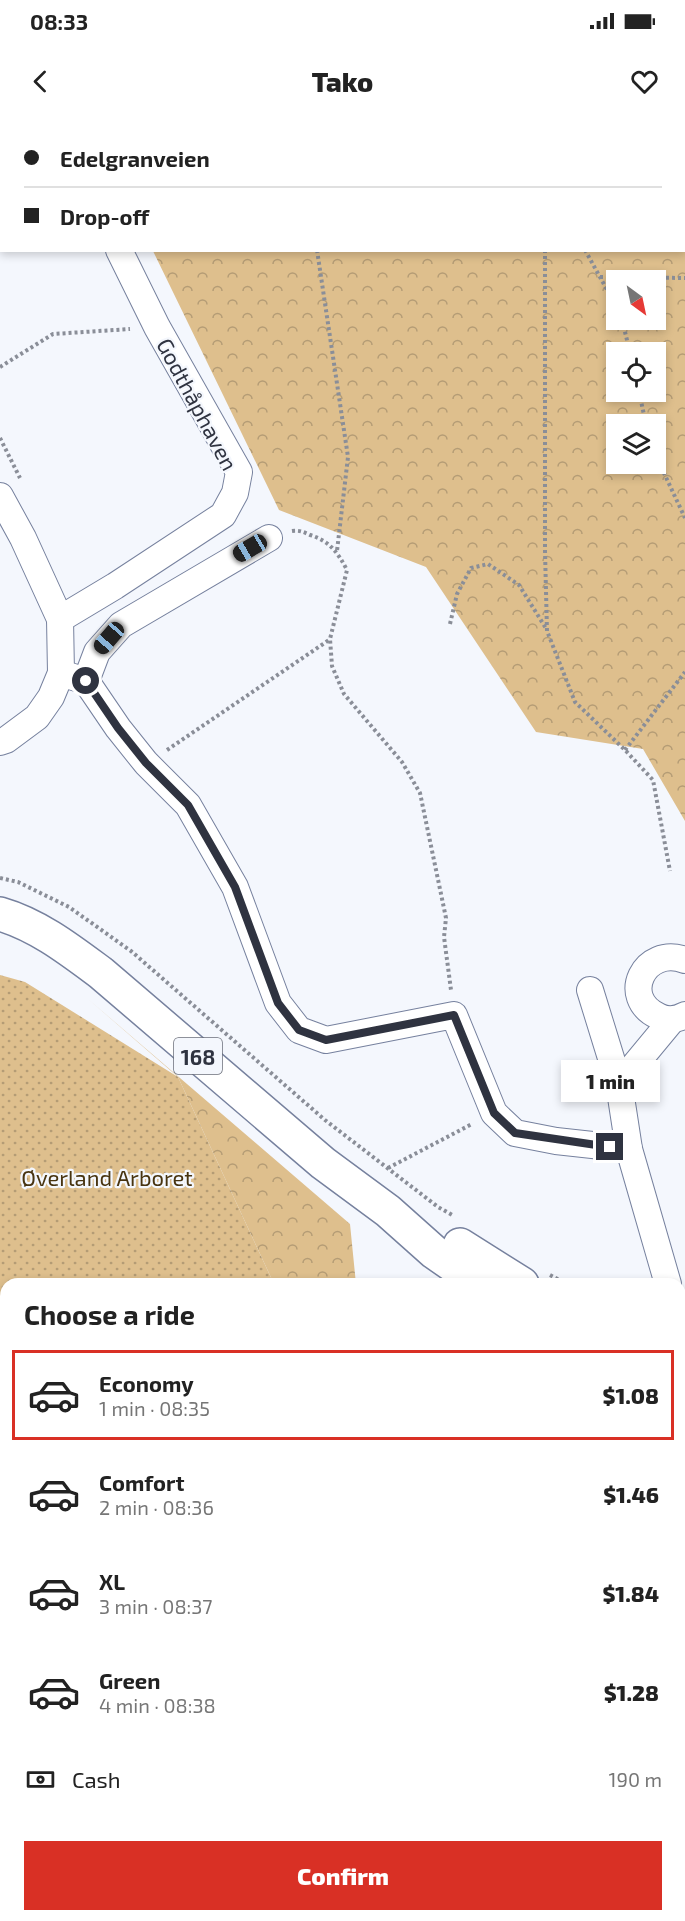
<!DOCTYPE html>
<meta charset="utf-8">
<style>
body{margin:0;font-family:"Exo 2",sans-serif;background:#f2f2f2;color:#222;height:100vh;display:flex;flex-direction:column;font-size:22px;white-space:nowrap}
*{box-sizing:border-box;margin:0}
p{font-size:20px;color:#767676}
.icon{flex:none;width:33px;height:33px;fill:none;stroke:currentColor;stroke-width:2;stroke-linecap:round;stroke-linejoin:round}
.map{position:relative;flex:1;overflow:hidden}
.panel{position:absolute;left:0px;top:1158px;width:686px;height:644px;display:flex;flex-direction:column;background:#fff;border-radius:18px 18px 0 0;box-shadow:0 3px 9px #0003}
.panel>*{flex:none}
.hud{position:absolute;left:0px;top:0px;width:686px;height:132px;box-shadow:0 3px 9px #0003;display:grid;align-content:center;height:132px;padding:0 24px;background:#fff}
.needle{width:39px;rotate:147deg}
.buttons{position:absolute;left:606px;top:150px;display:grid;gap:12px}
.buttons a{display:grid;place-items:center;width:60px;height:60px;border-radius:0px;background:#fff;box-shadow:0 3px 9px #0003;font-size:30px}
.end{position:absolute;width:27px;height:27px;margin:-14px;border:8px solid #2f3340;background:#fff;box-shadow:0 0 0 3px #fff}
.from{border-radius:50%}
.bubble{position:absolute;height:42px;border-radius:0px;background:#fff;box-shadow:0 3px 9px #0003;font-size:20px;font-weight:800;line-height:42px;text-align:center}
.car{position:absolute;width:18px;height:36px;margin:-18px -9px;border-radius:8px;box-shadow:0 0 4px 2px #0007;background:linear-gradient(#222 24%,#8ab4d8 0 40%,#222 0 76%,#8ab4d8 0 86%,#222 0)}
.hud b{display:flex;align-items:center;gap:21px;height:57px;font-size:22px}
.hud b+b{border-top:2px solid #e0e0e0}
.hud i{width:15px;height:15px;background:#222}
ul{padding:0;list-style:none}
li{display:flex;align-items:center;gap:18px;height:90px;margin:0 12px 9px;padding:0 12px;border:3px solid transparent;border-radius:0px}
li div{flex:1}
li b{display:block;font-size:22px}
li em{font-style:normal;font-weight:800}
li.selected{border-color:#d93025}
li>.icon{width:54px;height:54px;stroke-width:1.5}
h2{padding:0 24px;font-size:27px;line-height:72px}
.pay{display:flex;align-items:center;gap:15px;height:66px;padding:0 24px;font-size:22px}
.pay p{margin-inline-start:auto}
.action{display:flex;gap:12px;margin-top:auto;padding:12px 24px}
.action a{flex:1;height:69px;border-radius:0px;background:#d93025;color:#fff;font-size:24px;font-weight:800;line-height:69px;text-align:center}
.status{display:flex;justify-content:space-between;align-items:center;height:42px;padding:0 30px;background:#fff;direction:ltr}
.status svg{height:16px;fill:currentColor}
header{display:flex;justify-content:space-between;align-items:center;height:78px;padding:0 24px;background:#fff;font-size:27px;font-weight:800}
.map>svg:first-child{display:block}
</style>
<div class="status"><b>08:33</b><svg viewBox="0 0 49 12"><path d="M0 12V9h3v3zM5 12V6h3v6zM10 12V3h3v9zM15 12V0h3v12zM26 1h20v11H26zM47 4h2v5h-2z"/></svg></div>
<header><svg class="icon" aria-label="back" viewBox="0 0 24 24"><path d="M15 5l-7 7 7 7"/></svg>Tako<svg class="icon" aria-label="heart" viewBox="0 0 24 24"><path d="M12 20l-8-8c-3-5 5-10 8-4 3-6 11-1 8 4z"/></svg></header>
<div class="map">
<svg width="685" height="1801" viewBox="0 0 685 1801">
<defs>
<pattern id="forest-crowns" width="20" height="18" patternUnits="userSpaceOnUse" patternTransform="scale(1.5)"><rect width="20" height="18" fill="#debf8d"/><path d="M2 6a3 3 0 1 1 6 0M12 15a3 3 0 1 1 6 0" fill="none" stroke="#b49c75"/></pattern>
<pattern id="cemetery-stones" width="16" height="16" patternUnits="userSpaceOnUse" patternTransform="scale(1.5)"><rect width="16" height="16" fill="#debf8d"/><path d="M2 7V4a2 2 0 0 1 4 0v3zM10 15v-3a2 2 0 0 1 4 0v3z" fill="#b49c75"/></pattern>
<pattern id="garden-dots" width="8" height="8" patternUnits="userSpaceOnUse" patternTransform="scale(1.5)"><rect width="8" height="8" fill="#debf8d"/><path d="M2 2h.1M6 6h.1" fill="none" stroke="#b49c75" stroke-width="1.8" stroke-linecap="round"/></pattern>
</defs>
<rect width="100%" height="100%" fill="#f4f7fd"/>
<g fill="url(#forest-crowns)" fill-rule="evenodd">
<path d="M 100,0 L 685,0 L 685,701 L 643,629 L 536,612 L 426,447 L 279,390 L 153,131 L 684,130 L 684,2 ZM 616,160 L 656,160 L 656,200 L 616,200 ZM 616,232 L 656,232 L 656,272 L 616,272 ZM 616,304 L 656,304 L 656,344 L 616,344 Z"/>
<path d="M 88,879 L 350,1104 L 356,1164 L 274,1164 L 178,957 Z"/>
<path d="M 466,1796 L 601,1796 L 602,1801 L 467,1801 Z"/>
</g>
<path fill="url(#cemetery-stones)" d="M 685,1372 L 685,1801 L 607,1801 L 606,1796 L 680,1796 L 680,1379 Z"/>
<path fill="url(#garden-dots)" d="M 0,855 L 25,862 L 178,957 L 274,1164 L 6,1164 L 6,1796 L 466,1796 L 467,1801 L 0,1801 Z"/>
<g fill="none" stroke-linecap="round" stroke-linejoin="round">
<defs>
<g id="minor">
<path d="M 71,0 L 72,2"/>
<path d="M 0,376 L 23,418 L 60,499 L 61,553 L 51,577 L 37,597 L 6,620 L 0,622"/>
<path d="M 60,499 L 115,466 L 223,395 L 235,373 L 239,352 L 157,207 L 119,130"/>
<path d="M 70,556 L 86,561 L 97,532 L 121,505 L 269,418"/>
<path d="M 86,561 L 118,608 L 146,643 L 188,685 L 235,767 L 278,883 L 299,910 L 326,920 L 454,895 L 494,993 L 515,1013 L 556,1021 L 629,1029"/>
<path d="M 685,840 C 644,825 619,878 658,896 C 667,901 676,900 685,895"/>
<path d="M 590,870 L 619,964 L 629,1029 L 668,1164"/>
<path d="M 619,964 L 672,900"/>
<path d="M 680,1202 L 680,1210"/>
</g>
<g id="major">
<path d="M 0,794 C 38,805 70,830 101,853 L 323,1043 L 388,1091 L 434,1132 L 480,1164"/>
<path d="M 460,1125 L 522,1164"/>
<path d="M 680,1228 L 685,1229"/>
</g>
</defs>
<use href="#minor" stroke="#76819e" stroke-width="28"/>
<use href="#major" stroke="#76819e" stroke-width="36"/>
<g stroke="#8a8e98" stroke-width="4" stroke-dasharray="3 3" stroke-linecap="butt">
<path d="M 283,0 L 284,2"/>
<path d="M 404,0 L 405,2"/>
<path d="M 499,2 L 501,0"/>
<path d="M 550,2 L 550,0"/>
<path d="M 317,130 L 348,337 L 337,431"/>
<path d="M 545,130 L 545,431 L 547,511 L 575,582 L 625,630 L 653,660 L 670,751"/>
<path d="M 585,130 L 616,186"/>
<path d="M 600,157 L 685,158"/>
<path d="M 622,200 L 630,232"/>
<path d="M 0,247 L 53,214 L 130,209"/>
<path d="M 639,272 L 646,304"/>
<path d="M 0,318 L 20,358"/>
<path d="M 656,336 L 685,398"/>
<path d="M 292,411 C 299,410 304,412 310,415 C 330,421 338,433 347,450 L 330,519 L 332,546 L 344,574 L 402,642 L 420,673 L 446,798 L 444,817 L 451,870"/>
<path d="M 450,504 L 457,474 L 471,448 L 488,444 L 519,465 L 547,510"/>
<path d="M 167,630 L 329,520"/>
<path d="M 625,630 L 685,552"/>
<path d="M 0,758 L 18,762 L 69,787 L 131,831 L 325,1000 L 438,1087 L 454,1096"/>
<path d="M 388,1048 L 472,1004"/>
<path d="M 550,1155 L 567,1164"/>
<path d="M 680,1474 L 685,1468"/>
<path d="M 0,1593 L 6,1595"/>
<path d="M 680,1600 L 685,1605"/>
<path d="M 0,1688 L 6,1739"/>
<path d="M 15,1796 L 16,1801"/>
<path d="M 118,1796 L 121,1801"/>
<path d="M 473,1796 L 473,1801"/>
<path d="M 407,1801 L 409,1796"/>
</g>
<use href="#minor" stroke="#fff" stroke-width="26"/>
<use href="#major" stroke="#fff" stroke-width="33"/>
</g>
<g fill="none" stroke-linecap="round" stroke-linejoin="round">
<path stroke="#2f3340" stroke-width="8" d="M 86,561 L 118,608 L 146,643 L 188,685 L 235,767 L 278,883 L 299,910 L 326,920 L 454,895 L 494,993 L 515,1013 L 610,1027"/>
</g>
<g text-anchor="middle" dominant-baseline="central" stroke-width="4.5" stroke-linejoin="round" paint-order="stroke">
<rect fill="#f4f7fd" stroke="#6a6e79" stroke-width="1.5" x="174" y="918" width="48" height="36" rx="4.5"/>
<g font-size="21" font-weight="bold" fill="#2f3340">
<text x="198" y="936">168</text>
</g>
<g font-size="22" fill="#2f3340" stroke="#f4f7fd">
<text transform="translate(198 284) rotate(62)">Godthåphaven</text>
</g>
<g font-size="22" fill="#483410" stroke="#f4f7fd">
<text x="107" y="1057">Øverland Arboret</text>
</g>
</g>
</svg>
<div class="buttons">
<a><svg class="needle" viewBox="-14 -14 28 28"><path d="M0-13l5 13h-10z" fill="#e53935"/><path d="M0 13l5-13h-10z" fill="#767676"/></svg></a>
<a><svg class="icon" aria-label="locate" viewBox="0 0 24 24"><circle cx="12" cy="12" r="6"/><path d="M12 2v4M12 18v4M2 12h4M18 12h4"/></svg></a>
<a><svg class="icon" aria-label="layers" viewBox="0 0 24 24"><path d="M12 4l9 5-9 5-9-5zM3 14l9 5 9-5"/></svg></a>
</div>
<i class="end from" style="left:86px;top:561px"></i>
<i class="end" style="left:610px;top:1027px"></i>
<div class="bubble" style="left:561px;top:940px;width:99px">1 min</div>
<i class="car" style="left:250px;top:428px;rotate:240deg"></i>
<i class="car" style="left:109px;top:518px;rotate:221deg"></i>
<div class="hud">
<b><i class="from"></i>Edelgranveien</b>
<b><i></i>Drop-off</b>
</div>
<section class="panel">
<h2>Choose a ride</h2>
<ul>
<li class="selected"><svg class="icon" aria-label="car" viewBox="0 0 24 24"><path d="M5 17H2v-5l4-1 3-4h7l3 4 3 1v5h-3M9 17h6M6 11h13"/><circle cx="7" cy="17" r="2"/><circle cx="17" cy="17" r="2"/></svg><div><b>Economy</b><p>1 min · 08:35</p></div><em>$1.08</em></li>
<li><svg class="icon" aria-label="car" viewBox="0 0 24 24"><path d="M5 17H2v-5l4-1 3-4h7l3 4 3 1v5h-3M9 17h6M6 11h13"/><circle cx="7" cy="17" r="2"/><circle cx="17" cy="17" r="2"/></svg><div><b>Comfort</b><p>2 min · 08:36</p></div><em>$1.46</em></li>
<li><svg class="icon" aria-label="car" viewBox="0 0 24 24"><path d="M5 17H2v-5l4-1 3-4h7l3 4 3 1v5h-3M9 17h6M6 11h13"/><circle cx="7" cy="17" r="2"/><circle cx="17" cy="17" r="2"/></svg><div><b>XL</b><p>3 min · 08:37</p></div><em>$1.84</em></li>
<li><svg class="icon" aria-label="car" viewBox="0 0 24 24"><path d="M5 17H2v-5l4-1 3-4h7l3 4 3 1v5h-3M9 17h6M6 11h13"/><circle cx="7" cy="17" r="2"/><circle cx="17" cy="17" r="2"/></svg><div><b>Green</b><p>4 min · 08:38</p></div><em>$1.28</em></li>
</ul>
<div class="pay"><svg class="icon" aria-label="cash" viewBox="0 0 24 24"><path d="M3 7h18v10H3z"/><circle cx="12" cy="12" r="2"/></svg>Cash<p>190 m</p></div>
<div class="action"><a>Confirm</a></div>
</section>
</div>
